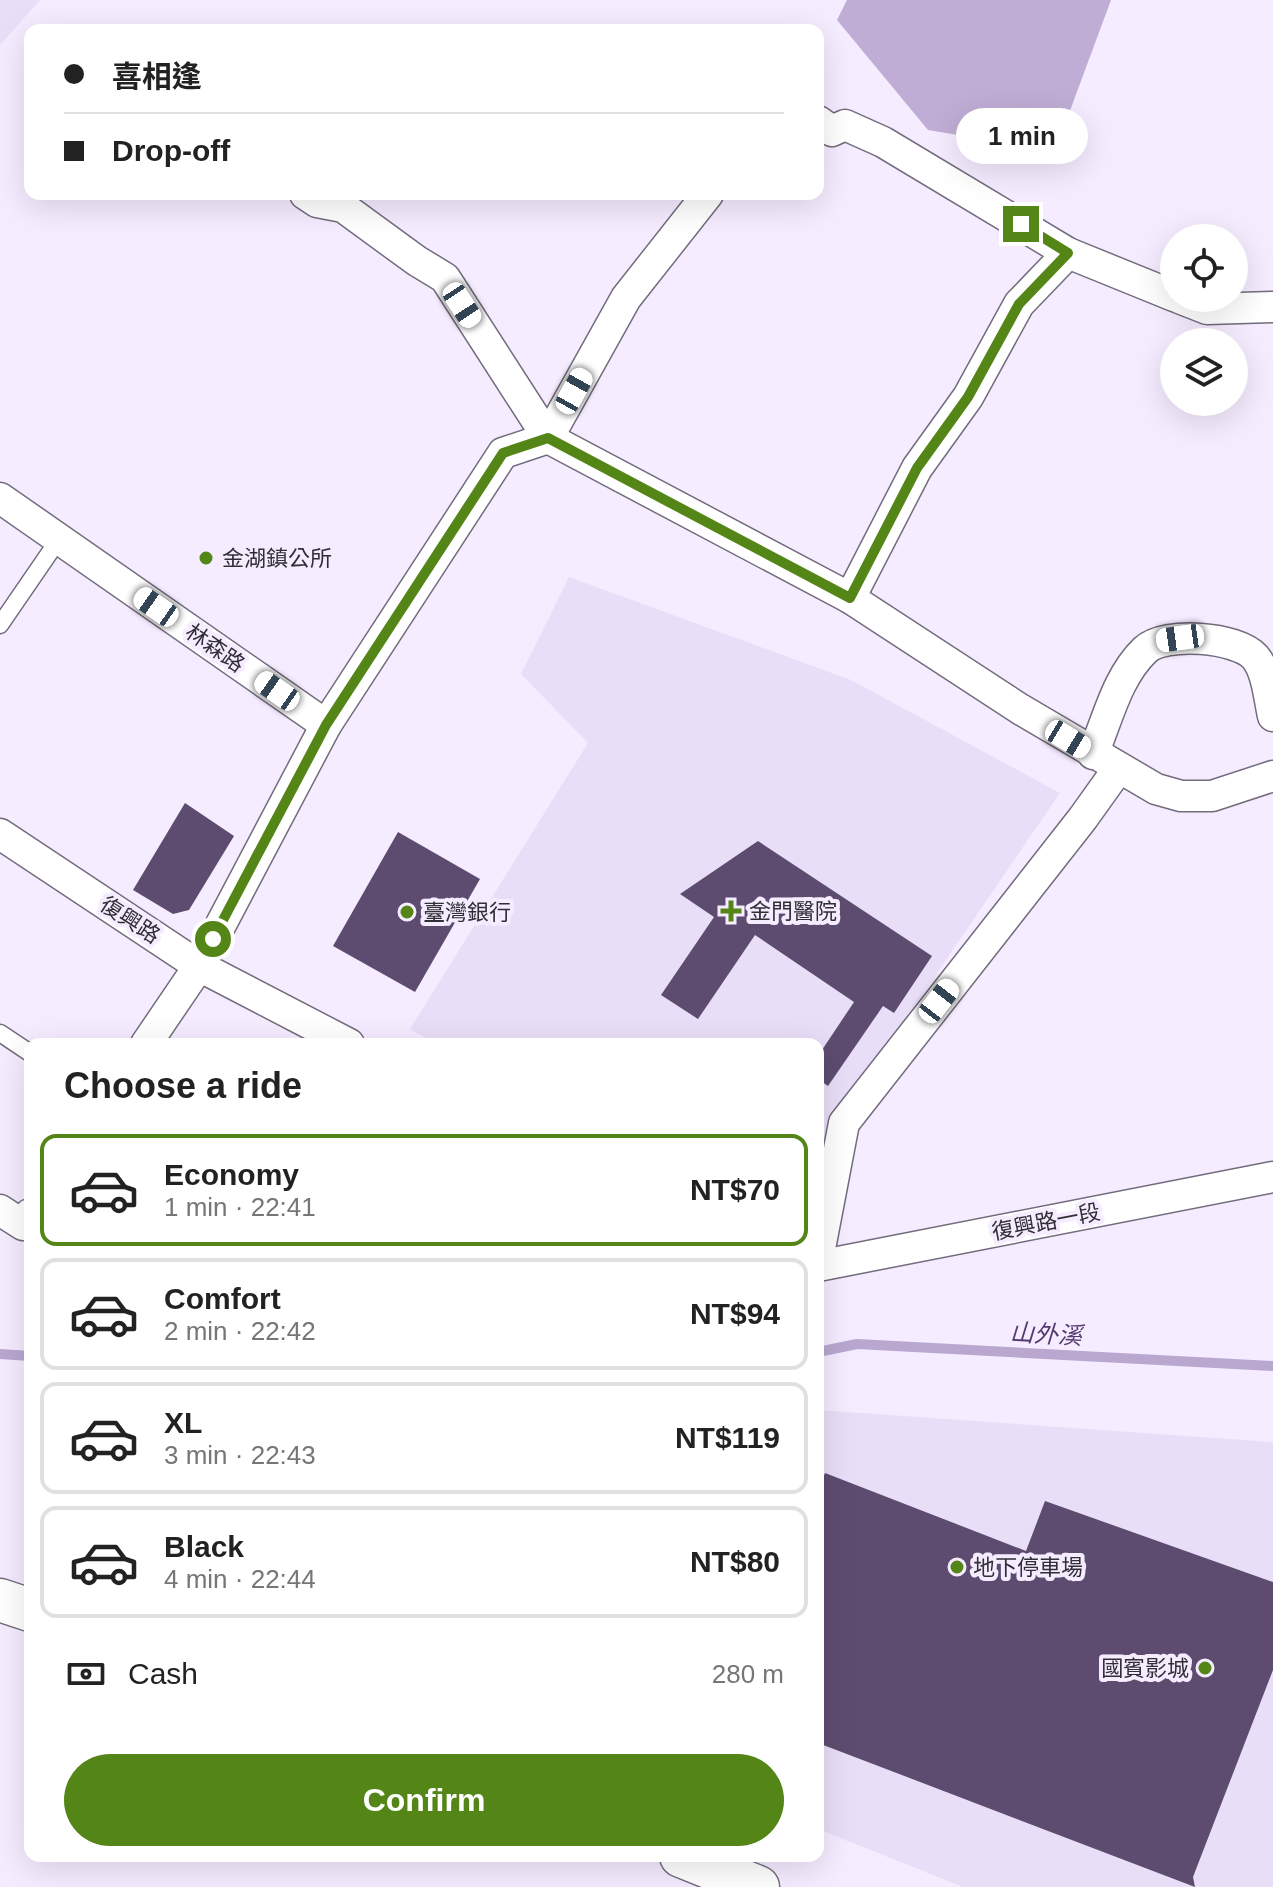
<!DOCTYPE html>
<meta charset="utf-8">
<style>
body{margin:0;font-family:Arial,"Noto Sans TC",sans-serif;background:#f2f2f2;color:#222;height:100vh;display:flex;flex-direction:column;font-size:30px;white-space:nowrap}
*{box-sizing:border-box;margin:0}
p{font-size:26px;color:#767676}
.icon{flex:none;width:44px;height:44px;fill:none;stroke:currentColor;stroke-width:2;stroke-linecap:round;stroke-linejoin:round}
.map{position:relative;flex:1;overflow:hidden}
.details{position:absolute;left:24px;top:1038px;width:800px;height:824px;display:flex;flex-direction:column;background:#fff;border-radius:16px;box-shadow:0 8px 32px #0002}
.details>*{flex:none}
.hud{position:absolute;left:24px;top:24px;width:800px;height:176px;border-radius:16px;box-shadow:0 8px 32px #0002;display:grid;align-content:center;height:176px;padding:0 40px;background:#fff}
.tools{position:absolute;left:1160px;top:224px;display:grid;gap:16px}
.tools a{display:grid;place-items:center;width:88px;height:88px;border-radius:50%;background:#fff;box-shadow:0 8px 32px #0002;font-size:40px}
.end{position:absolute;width:36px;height:36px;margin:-18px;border:10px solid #548517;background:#fff;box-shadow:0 0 0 4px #fff}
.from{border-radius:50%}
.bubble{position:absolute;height:56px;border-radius:28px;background:#fff;box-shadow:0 8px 32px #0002;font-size:26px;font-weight:700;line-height:56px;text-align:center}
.car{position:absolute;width:24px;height:48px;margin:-24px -12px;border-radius:10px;box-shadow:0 0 6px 2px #0007;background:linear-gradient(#fff 24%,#345 0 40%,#fff 0 76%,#345 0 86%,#fff 0)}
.hud b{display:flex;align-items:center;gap:28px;height:76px;font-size:30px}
.hud b+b{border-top:2px solid #e0e0e0}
.hud i{width:20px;height:20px;background:#222}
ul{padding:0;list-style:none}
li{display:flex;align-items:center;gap:24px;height:112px;margin:0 16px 12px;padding:0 24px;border:4px solid #e0e0e0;border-radius:16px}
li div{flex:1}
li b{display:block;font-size:30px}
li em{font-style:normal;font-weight:700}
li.current{border-color:#548517}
li>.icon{width:72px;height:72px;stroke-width:1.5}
h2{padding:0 40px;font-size:36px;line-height:96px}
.pay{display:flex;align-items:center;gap:20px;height:88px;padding:0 40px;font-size:30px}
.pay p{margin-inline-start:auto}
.action{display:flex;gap:16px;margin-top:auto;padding:16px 40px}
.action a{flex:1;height:92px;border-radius:48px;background:#548517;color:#fff;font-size:32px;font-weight:700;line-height:92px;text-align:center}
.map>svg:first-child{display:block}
</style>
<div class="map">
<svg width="1273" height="1887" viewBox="0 0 1273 1887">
<rect width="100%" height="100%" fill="#f5ecff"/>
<g fill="#e9def7">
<path d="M 0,0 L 40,0 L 0,45 Z"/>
<path d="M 569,577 L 851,680 L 1060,793 L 818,1147 L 818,1044 L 437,1044 L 410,1029 L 588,743 L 521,674 Z"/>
<path d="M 818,1410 L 1273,1442 L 1273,1887 L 963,1887 L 818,1829 Z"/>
</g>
<path fill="#bfadd5" d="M 847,0 L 1111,0 L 1055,151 L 928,130 L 837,20 Z"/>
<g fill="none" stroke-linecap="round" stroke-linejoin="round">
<g stroke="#b9a7d0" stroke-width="10">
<path d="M 818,1352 L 857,1344 L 1273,1366"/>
<path d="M 0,1354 L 30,1356"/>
</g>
</g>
<g fill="#5d4c70">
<path d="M 185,803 L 234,836 L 189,910 L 173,914 L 133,890 Z"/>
<path d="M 398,832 L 480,879 L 415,992 L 333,946 Z"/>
<path d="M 758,841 L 932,956 L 894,1013 L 883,1006 L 828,1086 L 818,1079 L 818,1056 L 854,1002 L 755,935 L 698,1019 L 661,995 L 714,917 L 680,894 Z"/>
<path d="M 825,1473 L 1026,1551 L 1045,1501 L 1273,1582 L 1273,1670 L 1193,1877 L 1195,1887 L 818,1743 L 818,1491 Z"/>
</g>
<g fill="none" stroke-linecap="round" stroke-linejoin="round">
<defs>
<g id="lane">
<path d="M 0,625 L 59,539"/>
<path d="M 0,1033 L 30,1053"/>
</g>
<g id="street">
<path d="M 818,121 L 832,131 L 845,125 L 883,142 L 1068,253 L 1174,296"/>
<path d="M 305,194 L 317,202 L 343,207 L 417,261 L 445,278 L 548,438 L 850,598 L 1020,709 L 1156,789 L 1181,796 L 1212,796 L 1273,776"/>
<path d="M 1179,298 L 1207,309 L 1273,307"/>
<path d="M 0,498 L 326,725"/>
<path d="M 850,598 L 917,468 L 968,397 L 1019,304 L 1068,253"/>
<path d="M 1093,754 C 1108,718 1117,677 1145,650 C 1165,631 1237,637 1255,657 C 1267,671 1269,698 1273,716"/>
<path d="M 0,834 L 199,966 L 349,1044"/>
<path d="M 146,1044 L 199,966 L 326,725 L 503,453 L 548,438 L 626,298 L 708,194"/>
<path d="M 0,1210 L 23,1225 L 30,1214"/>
<path d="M 818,1259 L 844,1123 L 1083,818 L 1118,769"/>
<path d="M 818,1266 L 1273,1177"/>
</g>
<g id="secondary">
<path d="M 0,1600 L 30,1610"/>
<path d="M 681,1856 L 758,1887"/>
</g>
</defs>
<use href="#lane" stroke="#736c7c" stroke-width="19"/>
<use href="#street" stroke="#736c7c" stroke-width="33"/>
<use href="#secondary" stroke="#736c7c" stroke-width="45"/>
<use href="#lane" stroke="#fff" stroke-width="16"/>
<use href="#street" stroke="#fff" stroke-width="30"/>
<use href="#secondary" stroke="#fff" stroke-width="42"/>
</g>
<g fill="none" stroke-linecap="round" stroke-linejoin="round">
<path stroke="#548517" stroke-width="10" d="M 213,939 L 326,725 L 503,453 L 548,438 L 850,598 L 917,468 L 968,397 L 1019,304 L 1068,253 L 1021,224"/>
</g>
<g fill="#548517" stroke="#f5ecff" stroke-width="3">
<circle cx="206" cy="558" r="8"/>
<path d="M727 899h8v8h8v8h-8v8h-8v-8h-8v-8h8z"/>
<circle cx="407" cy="912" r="8"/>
<circle cx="957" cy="1567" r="8"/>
<circle cx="1205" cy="1668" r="8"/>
</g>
<g text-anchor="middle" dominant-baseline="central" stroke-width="8" stroke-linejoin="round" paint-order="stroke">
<g font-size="22" fill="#312e35" stroke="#f5ecff" text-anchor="start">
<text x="222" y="558">金湖鎮公所</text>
<text x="749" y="911">金門醫院</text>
<text x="423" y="912">臺灣銀行</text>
<text x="973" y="1567">地下停車場</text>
<text x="1189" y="1668" text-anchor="end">國賓影城</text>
</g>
<g font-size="22" fill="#312e35" stroke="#f5ecff">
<text transform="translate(215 648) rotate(35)">林森路</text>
<text transform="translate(130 920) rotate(33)">復興路</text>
<text transform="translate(1046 1222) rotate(-11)">復興路一段</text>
</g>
<g font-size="24" font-style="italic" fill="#543a6f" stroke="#f5ecff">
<text transform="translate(1046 1334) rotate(3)">山外溪</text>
</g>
</g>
</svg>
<div class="tools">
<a><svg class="icon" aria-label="locate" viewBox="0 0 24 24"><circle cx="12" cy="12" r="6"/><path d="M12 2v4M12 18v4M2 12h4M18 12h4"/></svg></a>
<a><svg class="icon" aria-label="layers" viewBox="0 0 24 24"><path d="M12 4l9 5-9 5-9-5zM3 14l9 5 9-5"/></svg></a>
</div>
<i class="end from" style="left:213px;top:939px"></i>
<i class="end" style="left:1021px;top:224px"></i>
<div class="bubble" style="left:956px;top:108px;width:132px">1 min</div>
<i class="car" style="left:462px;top:305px;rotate:147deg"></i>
<i class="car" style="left:574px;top:391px;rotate:29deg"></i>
<i class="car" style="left:156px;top:607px;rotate:305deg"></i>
<i class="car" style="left:1180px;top:638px;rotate:262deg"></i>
<i class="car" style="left:277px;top:691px;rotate:305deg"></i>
<i class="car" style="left:1068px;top:739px;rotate:121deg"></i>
<i class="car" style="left:939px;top:1001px;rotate:38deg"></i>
<div class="hud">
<b><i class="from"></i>喜相逢</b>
<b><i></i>Drop-off</b>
</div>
<section class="details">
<h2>Choose a ride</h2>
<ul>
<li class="current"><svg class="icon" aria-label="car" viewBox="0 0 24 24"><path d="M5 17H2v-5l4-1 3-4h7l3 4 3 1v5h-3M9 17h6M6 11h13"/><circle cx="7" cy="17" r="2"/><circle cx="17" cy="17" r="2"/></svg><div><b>Economy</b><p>1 min · 22:41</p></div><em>NT$70</em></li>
<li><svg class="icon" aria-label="car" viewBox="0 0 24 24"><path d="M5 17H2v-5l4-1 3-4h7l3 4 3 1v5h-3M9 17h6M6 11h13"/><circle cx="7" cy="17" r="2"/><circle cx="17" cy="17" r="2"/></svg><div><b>Comfort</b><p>2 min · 22:42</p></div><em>NT$94</em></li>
<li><svg class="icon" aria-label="car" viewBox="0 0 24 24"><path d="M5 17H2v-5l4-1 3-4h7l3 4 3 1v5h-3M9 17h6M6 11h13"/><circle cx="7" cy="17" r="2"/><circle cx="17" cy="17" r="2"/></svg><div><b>XL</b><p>3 min · 22:43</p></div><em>NT$119</em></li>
<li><svg class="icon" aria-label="car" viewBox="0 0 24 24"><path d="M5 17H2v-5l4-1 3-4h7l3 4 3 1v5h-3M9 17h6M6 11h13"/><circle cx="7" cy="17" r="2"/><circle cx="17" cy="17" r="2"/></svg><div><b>Black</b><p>4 min · 22:44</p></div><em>NT$80</em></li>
</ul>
<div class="pay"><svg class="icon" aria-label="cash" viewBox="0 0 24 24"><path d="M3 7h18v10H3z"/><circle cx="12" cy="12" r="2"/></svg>Cash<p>280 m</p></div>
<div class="action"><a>Confirm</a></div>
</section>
</div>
